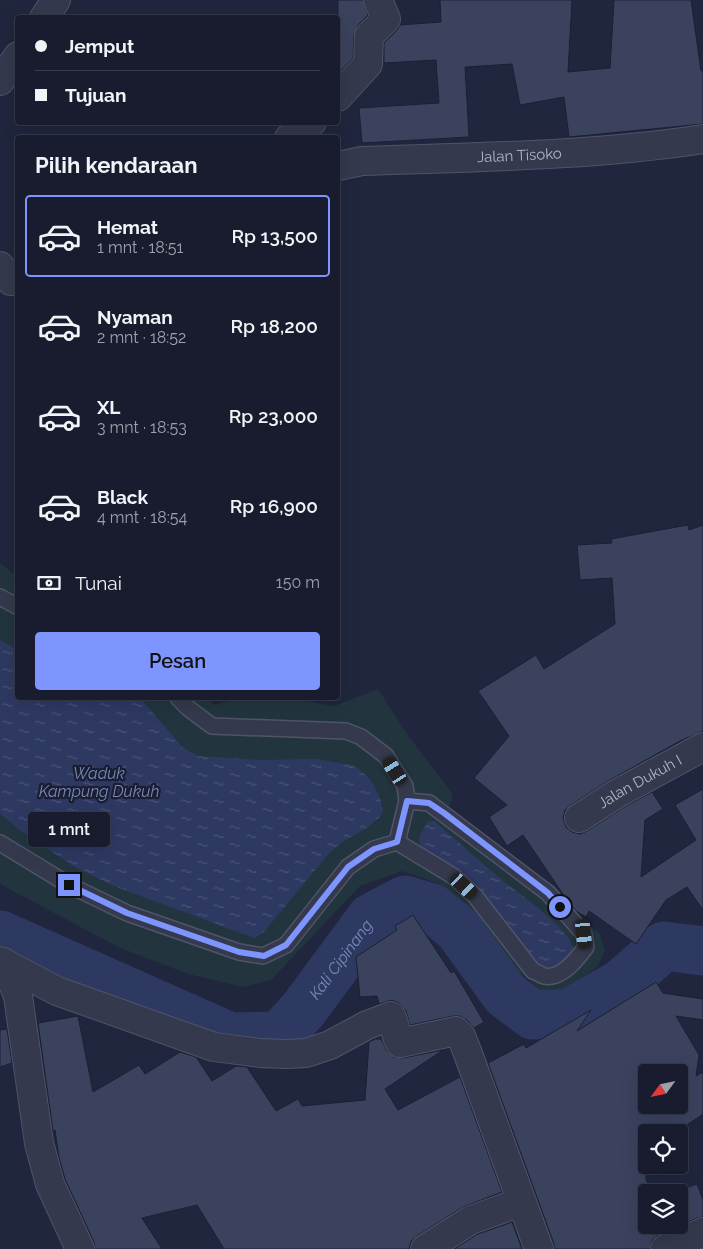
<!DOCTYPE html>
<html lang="id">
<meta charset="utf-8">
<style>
body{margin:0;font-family:Raleway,sans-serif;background:#212536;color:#f1f3f6;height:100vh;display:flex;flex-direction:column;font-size:19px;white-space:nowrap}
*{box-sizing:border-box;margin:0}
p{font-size:16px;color:#9fa1aa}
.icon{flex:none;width:28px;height:28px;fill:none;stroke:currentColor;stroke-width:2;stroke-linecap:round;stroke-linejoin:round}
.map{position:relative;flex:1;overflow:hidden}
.drawer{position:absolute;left:15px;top:135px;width:325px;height:565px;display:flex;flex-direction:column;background:#181c2e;border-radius:5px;box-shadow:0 5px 20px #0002,0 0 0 1px #363a4a}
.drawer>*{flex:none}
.guide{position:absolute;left:15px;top:15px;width:325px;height:110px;border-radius:5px;box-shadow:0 5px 20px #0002,0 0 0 1px #363a4a;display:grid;align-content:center;height:110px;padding:0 20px;background:#181c2e}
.needle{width:32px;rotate:237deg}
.controls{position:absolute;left:638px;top:1064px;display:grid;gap:10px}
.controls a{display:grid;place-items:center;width:50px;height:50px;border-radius:5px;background:#181c2e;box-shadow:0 5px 20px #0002,0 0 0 1px #363a4a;font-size:25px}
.end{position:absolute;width:22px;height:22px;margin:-11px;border:6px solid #7e95ff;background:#111;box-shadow:0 0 0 2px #111}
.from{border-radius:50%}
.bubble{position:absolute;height:35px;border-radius:5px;background:#181c2e;box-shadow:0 5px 20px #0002,0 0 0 1px #363a4a;font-size:16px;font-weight:600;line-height:35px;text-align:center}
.car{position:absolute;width:15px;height:30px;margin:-15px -8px;border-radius:6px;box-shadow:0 0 4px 1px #0007;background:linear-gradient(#222 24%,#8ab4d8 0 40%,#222 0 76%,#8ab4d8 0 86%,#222 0)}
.guide b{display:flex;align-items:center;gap:18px;height:48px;font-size:19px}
.guide b+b{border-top:1px solid #363a4a}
.guide i{width:12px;height:12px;background:#f1f3f6}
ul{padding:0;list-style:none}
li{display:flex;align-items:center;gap:15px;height:82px;margin:0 10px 8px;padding:0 10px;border:2px solid transparent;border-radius:5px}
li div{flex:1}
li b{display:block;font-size:19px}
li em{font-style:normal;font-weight:600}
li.selected{border-color:#7e95ff}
li>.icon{width:45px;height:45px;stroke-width:1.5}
h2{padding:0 20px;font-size:22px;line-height:60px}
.pay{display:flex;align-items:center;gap:12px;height:55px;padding:0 20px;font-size:19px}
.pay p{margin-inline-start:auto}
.cta{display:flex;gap:10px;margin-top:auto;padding:10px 20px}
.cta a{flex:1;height:58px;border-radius:5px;background:#7e95ff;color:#111;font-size:20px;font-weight:600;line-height:58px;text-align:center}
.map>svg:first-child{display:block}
</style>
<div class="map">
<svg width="703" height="1249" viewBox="0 0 703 1249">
<defs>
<pattern id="water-ripples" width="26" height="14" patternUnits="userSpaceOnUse" patternTransform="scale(1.25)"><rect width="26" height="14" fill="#2e3962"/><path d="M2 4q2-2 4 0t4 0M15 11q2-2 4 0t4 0" fill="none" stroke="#4a5377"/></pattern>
</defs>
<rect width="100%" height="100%" fill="#20263d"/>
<path fill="#22353e" d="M 0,563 L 17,576 L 18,698 L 207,698 L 214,705 L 241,698 L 286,698 L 334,706 L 378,689 L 409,737 L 453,794 L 449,808 L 523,864 L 599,933 L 605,950 L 597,967 L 569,988 L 545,994 L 495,951 L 461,901 L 437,883 L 402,871 L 360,886 L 271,980 L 243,987 L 188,974 L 118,947 L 0,884 Z"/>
<g fill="url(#water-ripples)">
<path d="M 0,640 L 17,650 L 18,698 L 140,698 L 183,748 L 198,756 L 259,760 L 317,759 L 355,766 L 371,780 L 380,798 L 383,811 L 379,818 L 365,829 L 342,842 L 330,852 L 263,933 L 254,938 L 114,886 L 75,867 L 22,832 L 0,813 Z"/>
<path d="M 434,821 C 455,839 476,858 497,876 C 517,893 567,925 574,949 C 570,958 555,973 544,969 C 532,963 520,942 510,932 C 481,903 450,875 420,847 L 419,838 L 427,822 Z"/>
</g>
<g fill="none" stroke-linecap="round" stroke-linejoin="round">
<path stroke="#2e3962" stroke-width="49" id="s1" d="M 0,935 L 230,1037 L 279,1036 L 303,1010 L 371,918 L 405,900 L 432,908 L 458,929 L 506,995 L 533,1015 L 569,1013 L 622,983 L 664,946 L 703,951"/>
</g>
<g fill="#3b425e" stroke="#1b2034" fill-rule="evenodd">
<path d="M 338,0 L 363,0 L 368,15 L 358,25 L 354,35 L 353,58 L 338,74 Z"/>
<path d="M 440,0 L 572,0 L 568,72 L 610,68 L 614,0 L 691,0 L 701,71 L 703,71 L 703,124 L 569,137 L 564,97 L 520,105 L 512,64 L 465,67 L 469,137 L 362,143 L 359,108 L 439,103 L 436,60 L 384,63 L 384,43 L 397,30 L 400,25 L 441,22 Z"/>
<path d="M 688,525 L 689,530 L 703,525 L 703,731 L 680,741 L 610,780 L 571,805 L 565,810 L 563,818 L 566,827 L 572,832 L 580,834 L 587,831 L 626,806 L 652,792 L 663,809 L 645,820 L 641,877 L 696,840 L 675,805 L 703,789 L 703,910 L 687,887 L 666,900 L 636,944 L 589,911 L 586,917 L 576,911 L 567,900 L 523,835 L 507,846 L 489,817 L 507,805 L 474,778 L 509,736 L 478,691 L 536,655 L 544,669 L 615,624 L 612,578 L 580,580 L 577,545 L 612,543 L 611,539 Z"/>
<path d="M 413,915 L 451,973 L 454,971 L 484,1022 L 474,1028 L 467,1020 L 460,1016 L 453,1016 L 410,1025 L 406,1011 L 399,1003 L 392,1000 L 379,1004 L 377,996 L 360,997 L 356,957 L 397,930 L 395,926 Z"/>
<path d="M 656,982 L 663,993 L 703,999 L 703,1020 L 676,1016 L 699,1055 L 696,1076 L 703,1072 L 703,1114 L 677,1132 L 646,1132 L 646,1180 L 654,1192 L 646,1192 L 646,1225 L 679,1225 L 679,1192 L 675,1192 L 697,1184 L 703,1200 L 703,1217 L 697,1218 L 658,1235 L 652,1240 L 650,1249 L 554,1249 L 554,1244 L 488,1063 L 524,1044 L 526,1048 L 591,1010 L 577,1031 ZM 646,1072 L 679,1072 L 679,1105 L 646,1105 Z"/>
<path d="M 78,1016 L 93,1092 L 139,1065 L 145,1074 L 180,1052 L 196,1057 L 212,1081 L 236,1066 L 247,1067 L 276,1111 L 298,1099 L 302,1106 L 365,1100 L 369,1042 L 375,1039 L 381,1039 L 387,1051 L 394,1057 L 403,1058 L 443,1050 L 385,1089 L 398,1110 L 460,1077 L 502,1192 L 463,1207 L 417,1236 L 411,1241 L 409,1249 L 224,1249 L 197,1205 L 142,1218 L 162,1249 L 95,1249 L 94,1242 L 65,1179 L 59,1157 L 55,1130 L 53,1131 L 38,1023 Z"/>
<path d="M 7,1029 L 12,1063 L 0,1067 L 0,1030 Z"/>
<path d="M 512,1222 L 522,1249 L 454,1249 L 478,1234 Z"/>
</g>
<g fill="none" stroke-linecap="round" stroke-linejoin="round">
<defs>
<g id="lane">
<path d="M 0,597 L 18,607"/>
<path d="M 397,842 L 453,876 L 475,896 L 533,971 C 537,972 541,975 544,976 C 561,980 577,959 586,947 L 584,934 L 548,893 L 429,803 L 407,801"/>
<path d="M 0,843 L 69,885 L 127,913 L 239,952 L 263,956 L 286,945 L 348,867 L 374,849 L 397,842 L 407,801 L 405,786 L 386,756 L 361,737 L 346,731 L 212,726 L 188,708 L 178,698"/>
</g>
<g id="street">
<path d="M 44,18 L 56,0"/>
<path d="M 0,81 L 18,56"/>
<path d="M 338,97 L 368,64 L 369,36 L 386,19 L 378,0"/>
<path d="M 289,138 L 312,122"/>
<path id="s2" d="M 338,166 L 362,161 C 475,157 591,156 703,139"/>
<path d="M 0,266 L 11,281 L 18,279"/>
<path id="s3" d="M 579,818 L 618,793 L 703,747"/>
<path d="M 0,961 L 57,991 L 214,1047 L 260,1053 L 286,1054 L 306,1053 L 330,1045 L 367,1025 L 391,1016 C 396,1023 394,1035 400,1043 L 456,1031 L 461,1036 L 467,1051 L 539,1249"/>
<path d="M 5,963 L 18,996 L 39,1143 L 50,1184 L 80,1249"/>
<path d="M 425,1249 L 471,1220 L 521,1202"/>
<path d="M 665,1249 L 703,1232"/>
</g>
</defs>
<use href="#lane" stroke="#4f5468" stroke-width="18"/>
<use href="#street" stroke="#4f5468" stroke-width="30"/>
<use href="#lane" stroke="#34394d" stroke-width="15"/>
<use href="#street" stroke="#34394d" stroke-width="28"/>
</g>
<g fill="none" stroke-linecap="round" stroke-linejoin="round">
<path stroke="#7e95ff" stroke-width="6" d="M 69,885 L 127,913 L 239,952 L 264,956 L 286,945 L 348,867 L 374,849 L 397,842 L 407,801 L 429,803 L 444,813 L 548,893 L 560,907"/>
</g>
<g text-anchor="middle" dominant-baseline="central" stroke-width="4.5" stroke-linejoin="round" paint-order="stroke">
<g font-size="15" fill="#afb4c9" stroke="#191e32">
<text stroke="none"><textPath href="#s2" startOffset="182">Jalan Tisoko</textPath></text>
<text stroke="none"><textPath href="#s3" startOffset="71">Jalan Dukuh I</textPath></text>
</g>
<g font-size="16" font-style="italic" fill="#7b89b8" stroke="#191e32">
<text x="99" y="773">Waduk<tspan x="99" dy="18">Kampung Dukuh</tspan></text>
<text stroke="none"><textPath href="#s1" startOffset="399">Kali Cipinang</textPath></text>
</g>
</g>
</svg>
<div class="controls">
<a><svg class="needle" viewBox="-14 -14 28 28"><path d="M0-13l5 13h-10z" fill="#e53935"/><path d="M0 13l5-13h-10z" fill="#9fa1aa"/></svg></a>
<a><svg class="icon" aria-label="locate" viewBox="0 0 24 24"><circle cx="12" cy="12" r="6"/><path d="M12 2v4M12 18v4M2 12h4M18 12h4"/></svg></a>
<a><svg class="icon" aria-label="layers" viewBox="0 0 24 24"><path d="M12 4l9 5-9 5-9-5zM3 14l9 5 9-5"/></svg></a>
</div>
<i class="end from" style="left:560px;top:907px"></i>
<i class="end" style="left:69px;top:885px"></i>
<div class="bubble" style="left:28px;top:812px;width:82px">1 mnt</div>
<i class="car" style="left:395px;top:771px;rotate:328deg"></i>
<i class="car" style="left:464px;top:886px;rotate:133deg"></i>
<i class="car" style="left:584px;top:934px;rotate:174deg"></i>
<div class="guide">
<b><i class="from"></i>Jemput</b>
<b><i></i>Tujuan</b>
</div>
<section class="drawer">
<h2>Pilih kendaraan</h2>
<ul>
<li class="selected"><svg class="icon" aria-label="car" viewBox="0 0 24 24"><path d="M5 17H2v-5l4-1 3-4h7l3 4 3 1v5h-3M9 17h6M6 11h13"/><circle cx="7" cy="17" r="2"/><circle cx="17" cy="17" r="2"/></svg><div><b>Hemat</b><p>1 mnt · 18:51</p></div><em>Rp 13,500</em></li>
<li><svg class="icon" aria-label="car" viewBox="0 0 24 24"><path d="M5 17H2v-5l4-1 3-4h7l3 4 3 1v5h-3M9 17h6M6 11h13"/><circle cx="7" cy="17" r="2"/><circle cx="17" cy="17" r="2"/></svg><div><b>Nyaman</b><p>2 mnt · 18:52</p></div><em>Rp 18,200</em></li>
<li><svg class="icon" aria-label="car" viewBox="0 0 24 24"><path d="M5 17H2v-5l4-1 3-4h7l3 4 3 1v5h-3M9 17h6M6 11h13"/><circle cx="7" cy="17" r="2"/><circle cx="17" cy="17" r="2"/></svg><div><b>XL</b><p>3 mnt · 18:53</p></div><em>Rp 23,000</em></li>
<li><svg class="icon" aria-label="car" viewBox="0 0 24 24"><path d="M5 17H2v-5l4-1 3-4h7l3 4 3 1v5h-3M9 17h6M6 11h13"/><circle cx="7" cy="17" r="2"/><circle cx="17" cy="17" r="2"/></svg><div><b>Black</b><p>4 mnt · 18:54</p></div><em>Rp 16,900</em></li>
</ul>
<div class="pay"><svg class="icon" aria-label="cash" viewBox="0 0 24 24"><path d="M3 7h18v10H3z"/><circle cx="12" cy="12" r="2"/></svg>Tunai<p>150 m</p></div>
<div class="cta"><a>Pesan</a></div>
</section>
</div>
